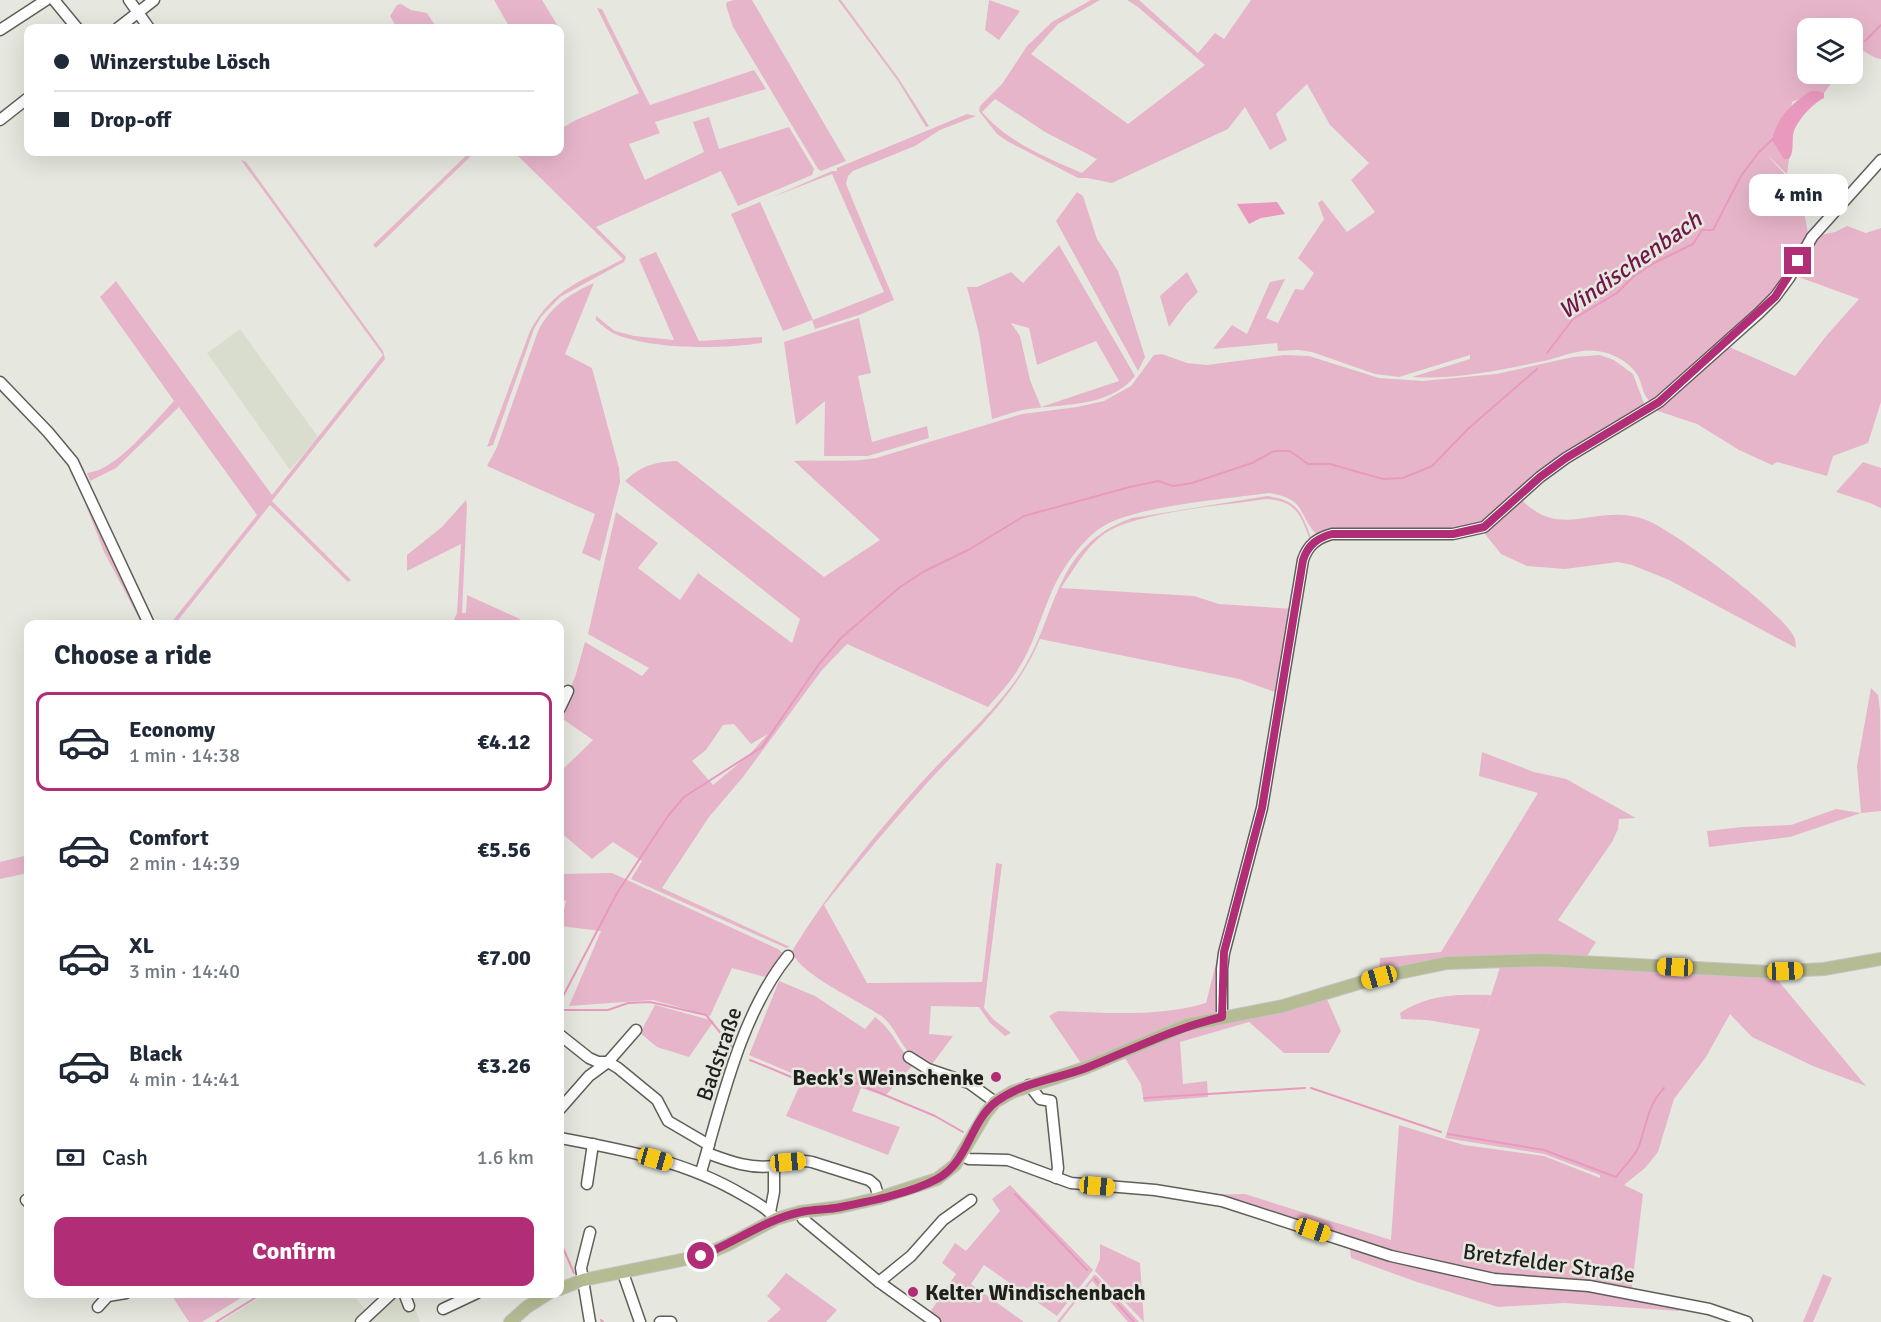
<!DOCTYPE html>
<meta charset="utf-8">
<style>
body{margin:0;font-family:Signika,sans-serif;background:#f2f2f3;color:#1f2937;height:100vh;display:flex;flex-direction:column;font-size:22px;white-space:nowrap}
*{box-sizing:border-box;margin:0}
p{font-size:20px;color:#747a83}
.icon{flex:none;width:33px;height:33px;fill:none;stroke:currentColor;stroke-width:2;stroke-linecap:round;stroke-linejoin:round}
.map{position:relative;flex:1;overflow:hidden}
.details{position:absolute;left:24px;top:620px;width:540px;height:678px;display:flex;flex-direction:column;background:#fff;border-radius:12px;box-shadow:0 6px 24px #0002}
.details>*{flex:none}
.guide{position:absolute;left:24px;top:24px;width:540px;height:132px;border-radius:12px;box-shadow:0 6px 24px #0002;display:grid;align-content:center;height:132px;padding:0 30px;background:#fff}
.fabs{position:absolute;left:1797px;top:18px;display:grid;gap:12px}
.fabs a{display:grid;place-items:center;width:66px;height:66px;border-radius:12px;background:#fff;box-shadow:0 6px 24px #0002;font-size:30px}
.end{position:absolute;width:27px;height:27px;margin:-14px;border:8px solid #b12e77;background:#fff;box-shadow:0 0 0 3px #fff}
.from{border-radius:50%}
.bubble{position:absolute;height:42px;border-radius:12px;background:#fff;box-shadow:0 6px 24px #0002;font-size:20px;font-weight:700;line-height:42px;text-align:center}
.car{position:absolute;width:18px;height:36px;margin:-18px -9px;border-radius:8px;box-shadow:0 0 4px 2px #0007;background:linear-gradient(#f5c518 24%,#345 0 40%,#f5c518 0 76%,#345 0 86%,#f5c518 0)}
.guide b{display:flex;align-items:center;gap:21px;height:57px;font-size:22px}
.guide b+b{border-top:2px solid #e0e1e3}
.guide i{width:15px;height:15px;background:#1f2937}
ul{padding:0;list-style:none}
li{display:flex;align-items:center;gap:18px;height:99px;margin:0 12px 9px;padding:0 18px;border:3px solid transparent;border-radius:12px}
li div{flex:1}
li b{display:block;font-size:22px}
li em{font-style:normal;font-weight:700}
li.current{border-color:#b12e77}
li>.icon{width:54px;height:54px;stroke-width:1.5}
h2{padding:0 30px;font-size:27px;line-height:72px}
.pay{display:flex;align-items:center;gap:15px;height:66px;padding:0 30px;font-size:22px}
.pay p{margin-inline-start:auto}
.cta{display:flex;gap:12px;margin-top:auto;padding:12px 30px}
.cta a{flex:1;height:69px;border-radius:12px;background:#b12e77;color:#fff;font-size:24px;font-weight:700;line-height:69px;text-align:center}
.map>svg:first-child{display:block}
</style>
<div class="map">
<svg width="1881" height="1322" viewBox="0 0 1881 1322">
<rect width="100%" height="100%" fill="#e6e8df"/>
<g fill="#d9ddcd">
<path d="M 240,329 L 318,437 L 290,470 L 207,353 Z"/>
<path d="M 267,1293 L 351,1293 L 367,1311 L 386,1293 L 409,1293 L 420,1322 L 220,1322 Z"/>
</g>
<g fill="#e7b5ca" fill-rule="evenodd">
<path d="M 494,0 L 542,0 L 559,28 L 510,28 Z"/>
<path d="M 734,0 L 752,0 L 846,161 L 821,171 L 818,169 L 733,27 L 726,5 L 727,2 Z"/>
<path d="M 838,0 L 841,0 L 899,79 L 929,126 L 926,127 L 898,81 Z"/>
<path d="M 989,0 L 1020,11 L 999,40 L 985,30 Z"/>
<path d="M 1091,0 L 1100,0 L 1058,24 L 1031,54 L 1128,124 L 1205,65 L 1138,7 L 1127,0 L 1139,0 L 1198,53 L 1215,33 L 1224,39 L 1251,0 L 1881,0 L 1881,59 C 1872,58 1865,50 1856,48 L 1853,52 L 1852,28 L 1808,28 L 1808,74 L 1838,74 L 1824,93 L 1819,91 L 1792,102 L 1784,159 L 1789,159 L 1787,174 L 1767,155 L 1794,184 L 1801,197 L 1809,238 L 1773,297 L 1654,403 C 1642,400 1643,382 1636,373 C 1628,361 1612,353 1597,351 C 1580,348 1561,357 1544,361 C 1502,370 1455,380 1412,377 L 1470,359 L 1470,355 L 1399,377 L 1375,374 L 1312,352 L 1298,350 L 1278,351 L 1277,343 L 1213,349 L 1232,325 L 1247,334 L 1270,282 L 1285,279 L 1266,318 L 1278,323 L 1295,289 L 1303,290 L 1314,273 L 1298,258 L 1324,219 L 1318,203 L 1322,200 L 1347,232 L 1375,212 L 1351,180 L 1369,163 L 1330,125 L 1307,84 L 1276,114 L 1287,140 L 1270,150 L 1245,107 L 1228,129 L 1112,183 L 1087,178 L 1078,178 L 1007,141 L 997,134 L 979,111 L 980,106 L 1002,84 L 1027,46 L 1052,22 ZM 995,99 L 1045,132 L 1097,159 L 1082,173 C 1046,157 1009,143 982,112 Z"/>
<path d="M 401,4 L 411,10 L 427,13 L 437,28 L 397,28 L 390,16 L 397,5 Z"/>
<path d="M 597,8 L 602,9 L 650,105 L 754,70 L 766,89 L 655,122 L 660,133 L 629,144 L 645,180 L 704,152 L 693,122 L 709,117 L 719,149 L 789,127 L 814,169 L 812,175 L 738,206 L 721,171 L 596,227 L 626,257 L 624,262 L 560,297 L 541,317 L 534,329 L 493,445 L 487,447 L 530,331 C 554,287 581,282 623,259 L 514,152 L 560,152 L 560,129 L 576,120 L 639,93 Z"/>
<path d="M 967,114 L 976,116 L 940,130 L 915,146 L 853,171 L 848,176 L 846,184 L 894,300 L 859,315 L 815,329 L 812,320 L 783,331 L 731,214 L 760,202 L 813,320 L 884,292 L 832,174 L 770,198 L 832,171 L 837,171 L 837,168 Z"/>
<path d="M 470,152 L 475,152 L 376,248 L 373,245 Z"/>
<path d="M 241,160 L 246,162 L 383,351 L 385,359 L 272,501 L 351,580 L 348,582 L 270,505 L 175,624 L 170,624 L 257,515 L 179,407 L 116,468 L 90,481 L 87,473 C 116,471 154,422 174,401 L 100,297 L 116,281 L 272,495 L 383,355 Z"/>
<path d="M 1077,192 L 1083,196 L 1097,239 L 1118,271 L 1145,357 L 1138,371 L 1056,221 Z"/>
<path d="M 1847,226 L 1866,233 L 1881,228 L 1881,402 L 1868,443 L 1833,456 L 1827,476 L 1777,462 L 1772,465 L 1739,450 L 1697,424 L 1658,411 L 1657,407 L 1725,345 L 1795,376 L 1827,335 L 1859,299 L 1793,275 L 1816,236 L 1835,232 Z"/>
<path d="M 1059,245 L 1135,376 C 1108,409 1061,403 1023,410 C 1013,412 1002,416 992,419 L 979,334 L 967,287 L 977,287 L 1011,272 L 1023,283 ZM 1011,323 L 1029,328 L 1037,365 L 1096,341 L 1119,381 L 1041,407 L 1030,380 L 1020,336 Z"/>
<path d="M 656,252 L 699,341 L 762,337 L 762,343 C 721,349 653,350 615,334 C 608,331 602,325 596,320 L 596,316 L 615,331 L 634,336 L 674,340 L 639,259 Z"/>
<path d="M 1187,272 L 1198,292 L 1186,304 L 1169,327 L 1160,296 Z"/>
<path d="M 594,283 L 565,354 L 592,368 L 619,468 L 620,482 L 600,561 L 582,553 L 595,514 L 487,466 L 497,447 L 538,331 C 551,306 569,294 594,283 Z"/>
<path d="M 859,318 L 871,373 L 858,376 L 872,442 L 927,426 L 929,438 L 868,456 L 824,456 L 825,401 L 796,425 L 784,342 Z"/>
<path d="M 1162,354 L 1187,363 L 1207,365 L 1284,355 L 1309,356 L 1379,378 L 1423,381 L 1496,374 L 1573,357 L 1600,355 L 1614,360 L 1633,374 L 1645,406 L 1577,448 L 1485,523 L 1453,532 L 1317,535 C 1296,512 1307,499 1269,493 C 1227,499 1130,506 1099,529 C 1080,543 1061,570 1052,591 C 1040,618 1033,647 1017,671 C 1009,684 998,695 988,707 L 847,644 L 822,670 L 743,777 L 709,817 L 662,888 L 790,947 L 786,948 L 631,879 L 642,861 L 613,842 L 592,859 L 560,832 L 560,772 L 593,740 L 560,717 L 576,674 L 585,642 L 642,676 L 649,668 L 588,634 L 616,512 L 658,543 L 638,568 L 680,600 L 698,573 L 792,643 L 800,619 L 625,481 C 642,465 655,462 677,461 L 824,577 L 880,540 L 794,461 C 822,459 850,463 876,458 L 1022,414 L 1077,407 L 1104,401 L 1131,386 L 1154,355 ZM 734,724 L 751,744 L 768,734 L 749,755 L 713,785 L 692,761 L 706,750 L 723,725 Z"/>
<path d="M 1863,462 L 1881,468 L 1881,508 L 1870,503 L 1836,492 Z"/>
<path d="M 1267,496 C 1299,500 1302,514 1312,540 L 1311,543 C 1301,516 1298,502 1267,499 C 1227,505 1135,512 1104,534 C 1086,547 1074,569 1061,588 L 1194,596 L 1219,604 L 1294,609 L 1280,694 L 1239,679 L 1040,639 C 1017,696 968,738 928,782 C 892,822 858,863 824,905 L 867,983 L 982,982 L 996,863 L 1002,864 L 984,1008 L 994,1020 L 1011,1033 L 1005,1036 L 990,1023 L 979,1007 L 931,1006 L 929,1034 L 953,1036 L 930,1067 C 924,1064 916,1060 911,1055 C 899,1043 895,1026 880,1015 C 861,1002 797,973 792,951 C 829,891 873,837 919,785 C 952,748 992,715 1020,674 C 1059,615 1052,546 1132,518 Z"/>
<path d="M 1518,496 C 1561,544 1594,501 1646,520 C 1672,529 1787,615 1795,639 C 1796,642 1795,645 1796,648 L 1669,580 L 1632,565 L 1618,562 L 1565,569 L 1527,566 L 1501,554 L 1485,534 L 1484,527 Z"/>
<path d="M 84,500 L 90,503 L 106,547 L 145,624 L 142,624 L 104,552 Z"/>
<path d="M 466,500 L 467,505 L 462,613 L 466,613 L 467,595 L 520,619 L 518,624 L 452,624 L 457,613 L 461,544 L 407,571 L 407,555 L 442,527 Z"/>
<path d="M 1871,688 L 1878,695 L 1880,710 L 1881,811 L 1861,813 L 1790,837 L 1709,847 L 1707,831 L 1742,827 L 1791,825 L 1836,809 L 1861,813 L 1857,766 Z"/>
<path d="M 1482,752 L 1534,772 L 1566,779 L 1636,818 L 1619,819 L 1618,829 L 1612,842 L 1558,920 L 1596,942 L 1583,962 L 1495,960 L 1379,977 L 1380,958 L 1441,952 L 1538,793 L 1479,776 Z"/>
<path d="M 28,855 L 28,873 L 0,879 L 0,862 Z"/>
<path d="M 612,873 L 778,949 L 784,954 L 769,978 L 732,968 L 710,1016 L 653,1000 L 569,1006 L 601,931 L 560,926 L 566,901 L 560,900 L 560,874 Z"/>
<path d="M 1220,947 L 1218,1009 L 1212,1015 L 1083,1066 L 1049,1016 L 1058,1011 C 1108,1013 1158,1017 1206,1003 Z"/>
<path d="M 1501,964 L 1771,972 L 1866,1086 L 1813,1066 L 1752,1037 L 1730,1014 L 1706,1057 L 1674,1099 L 1658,1152 L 1645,1168 L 1624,1185 L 1643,1194 L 1631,1294 L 1679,1303 L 1679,1311 L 1564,1303 L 1498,1307 L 1414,1281 L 1351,1258 L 1349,1242 L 1193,1195 L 1245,1194 L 1391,1240 L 1399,1125 L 1464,1145 L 1544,1156 L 1600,1178 L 1600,1175 L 1544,1154 L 1445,1138 L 1480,1029 L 1427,1020 L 1401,1019 L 1400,1013 C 1428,994 1458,994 1491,995 L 1482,1024 Z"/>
<path d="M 779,981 L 815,996 L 865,1029 L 875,1017 C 894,1031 898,1049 914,1064 L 885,1096 L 861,1088 L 852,1111 L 900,1127 L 888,1155 L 786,1116 L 803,1078 L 749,1055 Z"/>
<path d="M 1326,997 L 1341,1031 L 1329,1053 L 1284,1053 L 1249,1022 L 1180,1042 L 1183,1084 L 1207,1081 L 1208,1097 L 1144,1102 L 1141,1084 L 1123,1055 L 1189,1028 Z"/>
<path d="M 655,1005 L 714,1021 L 689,1057 L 657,1047 L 640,1033 Z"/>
<path d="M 1010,1185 L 1093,1270 L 1057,1316 L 984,1265 L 971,1284 L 1024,1322 L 938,1322 L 928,1315 L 956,1274 L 942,1263 L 955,1243 L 966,1251 L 1000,1211 L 992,1199 Z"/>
<path d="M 1100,1244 L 1140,1263 L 1144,1322 L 1095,1271 L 1100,1259 Z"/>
<path d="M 786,1273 L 837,1310 L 826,1322 L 767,1322 L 781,1309 L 767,1296 Z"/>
<path d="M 1823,1274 L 1832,1278 L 1813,1322 L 1803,1322 Z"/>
<path d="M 1094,1275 L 1096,1275 L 1139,1322 L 1128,1322 L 1092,1281 L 1060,1322 L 1057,1322 Z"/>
<path d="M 170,1293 L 249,1293 L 202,1322 L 189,1322 Z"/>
</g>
<g fill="#e999be">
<path d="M 1811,91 L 1819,91 L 1824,93 L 1824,98 C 1813,103 1798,120 1794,131 C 1791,140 1795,151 1789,159 L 1784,159 L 1772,140 C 1777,117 1792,103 1811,91 Z"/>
<path d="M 1277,202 L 1285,214 L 1261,218 L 1249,224 L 1237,204 Z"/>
</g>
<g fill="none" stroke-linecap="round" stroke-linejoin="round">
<g stroke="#e999be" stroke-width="2">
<path d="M 1865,41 L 1881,25"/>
<path d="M 1547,353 L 1573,319 L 1617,293 L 1634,276 L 1654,263 L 1693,244 L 1702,230 L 1713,230 L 1741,176 L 1759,152 L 1774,138"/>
<path d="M 560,1002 L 617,893 L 668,816 L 684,797 L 762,747 L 819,664 L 841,638 L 900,587 L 923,572 L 970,549 L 1024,516 L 1130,487 L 1158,481 L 1173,486 L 1192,483 L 1252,463 L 1274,451 L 1290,451 L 1308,464 L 1330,464 L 1383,479 L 1403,478 L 1432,466 L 1469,428 L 1537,369"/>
<path d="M 560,1010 L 608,1010 L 628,1003 L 650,1002 L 706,1015 L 732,1047"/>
<path d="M 750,1060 L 801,1081 L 821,1086 L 840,1086 L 856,1083 L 935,1116 L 963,1132"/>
<path d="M 1311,1088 L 1441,1132"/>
<path d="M 1144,1098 L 1305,1088"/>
<path d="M 1448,1134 L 1544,1150 L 1616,1177 C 1624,1166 1634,1158 1639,1146 C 1647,1124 1647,1106 1664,1088"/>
<path d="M 1015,1194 L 1087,1270"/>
<path d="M 560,1241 L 574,1273"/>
<path d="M 1095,1279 L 1134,1322"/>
<path d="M 601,1320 L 603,1322"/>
<path d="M 216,1322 L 263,1293"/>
</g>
<defs>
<g id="minor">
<path d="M 54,0 L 77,28"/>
<path d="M 129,0 L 149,28"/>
<path d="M 118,28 L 154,0"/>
<path d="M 0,30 L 46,0"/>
<path d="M 0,120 L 28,98"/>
<path d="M 0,382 L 48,432 L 73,462 L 149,624"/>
<path d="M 560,708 L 568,691"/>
<path d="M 1222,1017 L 1222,969 L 1224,953 L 1262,808 L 1303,560 C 1308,545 1317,538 1332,534 L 1453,534 L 1484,527 L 1540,477 L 1566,458 L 1659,402 L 1759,313 L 1775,297 L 1789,278 L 1812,237 L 1881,160"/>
<path d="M 560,1035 L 589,1058 L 598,1062 L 608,1062 L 618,1068 L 657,1100 L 668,1121 L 709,1145"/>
<path d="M 909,1057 L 928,1069 L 969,1083 L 995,1102"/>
<path d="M 1029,1085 L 1040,1099 L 1051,1101 L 1058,1168 L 1056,1178"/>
<path d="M 560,1109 L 589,1076 L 608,1062 L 636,1030"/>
<path d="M 560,1138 C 624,1150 686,1161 743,1195 C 755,1202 767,1208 776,1219"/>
<path d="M 707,1153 C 729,1161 749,1169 773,1166 C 787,1164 797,1159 812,1162 L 869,1180 L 875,1185 L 879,1198"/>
<path d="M 962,1156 L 969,1159 L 1008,1160 L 1071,1183 L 1155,1190 L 1222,1201 L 1391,1256 L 1494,1279 L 1589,1286 L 1709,1309 L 1747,1322"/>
<path d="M 701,1172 C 722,1101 741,1014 788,956"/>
<path d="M 587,1184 L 593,1144"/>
<path d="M 26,1200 L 28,1202"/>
<path d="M 770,1212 L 774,1192 L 774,1166"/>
<path d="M 800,1212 L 803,1219 L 879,1282 L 935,1322"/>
<path d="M 590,1232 L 581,1268 L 590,1322"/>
<path d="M 623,1273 L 640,1322"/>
<path d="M 879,1282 L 911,1256 L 943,1220 L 971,1200"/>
<path d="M 404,1293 L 409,1306"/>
<path d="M 98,1307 L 108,1296 L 126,1293"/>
<path d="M 443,1309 L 477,1293"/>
<path d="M 361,1322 L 392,1293"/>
<path d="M 660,1322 L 671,1322"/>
</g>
<g id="major">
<path d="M 560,1289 L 583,1280 L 701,1256 L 727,1245 L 776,1219 L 800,1212 L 840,1207 L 879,1198 L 937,1179 L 955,1165 L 986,1113 L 995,1102 L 1012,1092 L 1085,1068 L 1187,1025 L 1283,1006 L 1379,977 L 1447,963 L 1543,960 L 1771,972 L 1824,969 L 1881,959"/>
<path d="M 510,1322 L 527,1307 L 549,1293"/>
</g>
</defs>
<use href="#minor" stroke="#5e5f58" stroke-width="13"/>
<use href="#major" stroke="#c5c5c4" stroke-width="14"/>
<use href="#minor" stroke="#fff" stroke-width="10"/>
<use href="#major" stroke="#b5bc94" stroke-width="12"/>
</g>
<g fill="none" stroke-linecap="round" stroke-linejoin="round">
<path stroke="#b12e77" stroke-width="8" d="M 701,1256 C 734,1243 766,1219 801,1212 C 814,1209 828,1210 841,1207 C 871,1201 911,1193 937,1179 C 969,1162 969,1122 997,1101 C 1023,1082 1057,1079 1086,1068 C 1134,1049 1171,1029 1222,1017 L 1224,952 L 1262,808 L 1303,560 C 1308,545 1317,538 1332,534 L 1453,534 L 1484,527 L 1540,477 L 1566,458 L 1659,402 L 1775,297 L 1798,261"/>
</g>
<g fill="#b12e77" stroke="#e6e8df" stroke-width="2">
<circle cx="996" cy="1077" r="6"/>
<circle cx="913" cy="1292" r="6"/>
</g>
<g text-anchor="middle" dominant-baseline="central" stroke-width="5" stroke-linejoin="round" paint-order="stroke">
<g font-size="22" fill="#1f201d" stroke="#e6e8df">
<text transform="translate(719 1054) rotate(-71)">Badstraße</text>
<text transform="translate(1549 1263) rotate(8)">Bretzfelder Straße</text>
</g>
<g font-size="22" font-weight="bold" fill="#1f201d" stroke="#e6e8df" text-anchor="end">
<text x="984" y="1077">Beck's Weinschenke</text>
<text x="925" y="1292" text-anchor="start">Kelter Windischenbach</text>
</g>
<g font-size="24" font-style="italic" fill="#72164a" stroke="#e6e8df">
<text transform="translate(1630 265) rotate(-35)">Windischenbach</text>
</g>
</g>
</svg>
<div class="fabs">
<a><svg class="icon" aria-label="layers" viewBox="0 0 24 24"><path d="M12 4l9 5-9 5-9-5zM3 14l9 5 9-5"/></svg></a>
</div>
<i class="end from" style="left:701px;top:1256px"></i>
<i class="end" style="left:1798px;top:261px"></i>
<div class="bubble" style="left:1749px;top:174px;width:99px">4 min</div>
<i class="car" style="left:1675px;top:967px;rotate:273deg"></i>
<i class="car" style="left:1785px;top:971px;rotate:88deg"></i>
<i class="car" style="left:1379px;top:977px;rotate:254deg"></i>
<i class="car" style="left:655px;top:1159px;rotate:106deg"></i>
<i class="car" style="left:788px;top:1162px;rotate:85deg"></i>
<i class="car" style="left:1097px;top:1186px;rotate:95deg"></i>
<i class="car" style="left:1313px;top:1230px;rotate:109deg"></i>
<div class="guide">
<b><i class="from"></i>Winzerstube Lösch</b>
<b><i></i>Drop-off</b>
</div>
<section class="details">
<h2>Choose a ride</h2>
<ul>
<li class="current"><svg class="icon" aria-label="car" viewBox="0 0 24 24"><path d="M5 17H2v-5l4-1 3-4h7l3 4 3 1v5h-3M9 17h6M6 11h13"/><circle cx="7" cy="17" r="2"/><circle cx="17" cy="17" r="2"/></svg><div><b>Economy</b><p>1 min · 14:38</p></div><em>€4.12</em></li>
<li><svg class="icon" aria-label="car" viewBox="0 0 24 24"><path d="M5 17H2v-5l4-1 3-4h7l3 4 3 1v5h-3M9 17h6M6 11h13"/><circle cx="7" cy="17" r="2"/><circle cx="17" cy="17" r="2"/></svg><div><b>Comfort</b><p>2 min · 14:39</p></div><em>€5.56</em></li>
<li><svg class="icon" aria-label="car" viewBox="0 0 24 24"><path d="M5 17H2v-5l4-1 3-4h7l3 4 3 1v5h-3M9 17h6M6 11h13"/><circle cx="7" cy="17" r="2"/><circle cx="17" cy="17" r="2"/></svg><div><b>XL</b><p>3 min · 14:40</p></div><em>€7.00</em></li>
<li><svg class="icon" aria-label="car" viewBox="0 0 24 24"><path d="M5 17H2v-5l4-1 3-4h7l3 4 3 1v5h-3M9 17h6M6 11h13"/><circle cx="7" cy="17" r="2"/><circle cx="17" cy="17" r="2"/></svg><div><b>Black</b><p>4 min · 14:41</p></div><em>€3.26</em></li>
</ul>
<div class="pay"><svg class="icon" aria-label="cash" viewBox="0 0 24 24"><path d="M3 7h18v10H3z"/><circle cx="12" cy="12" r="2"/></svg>Cash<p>1.6 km</p></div>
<div class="cta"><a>Confirm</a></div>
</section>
</div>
